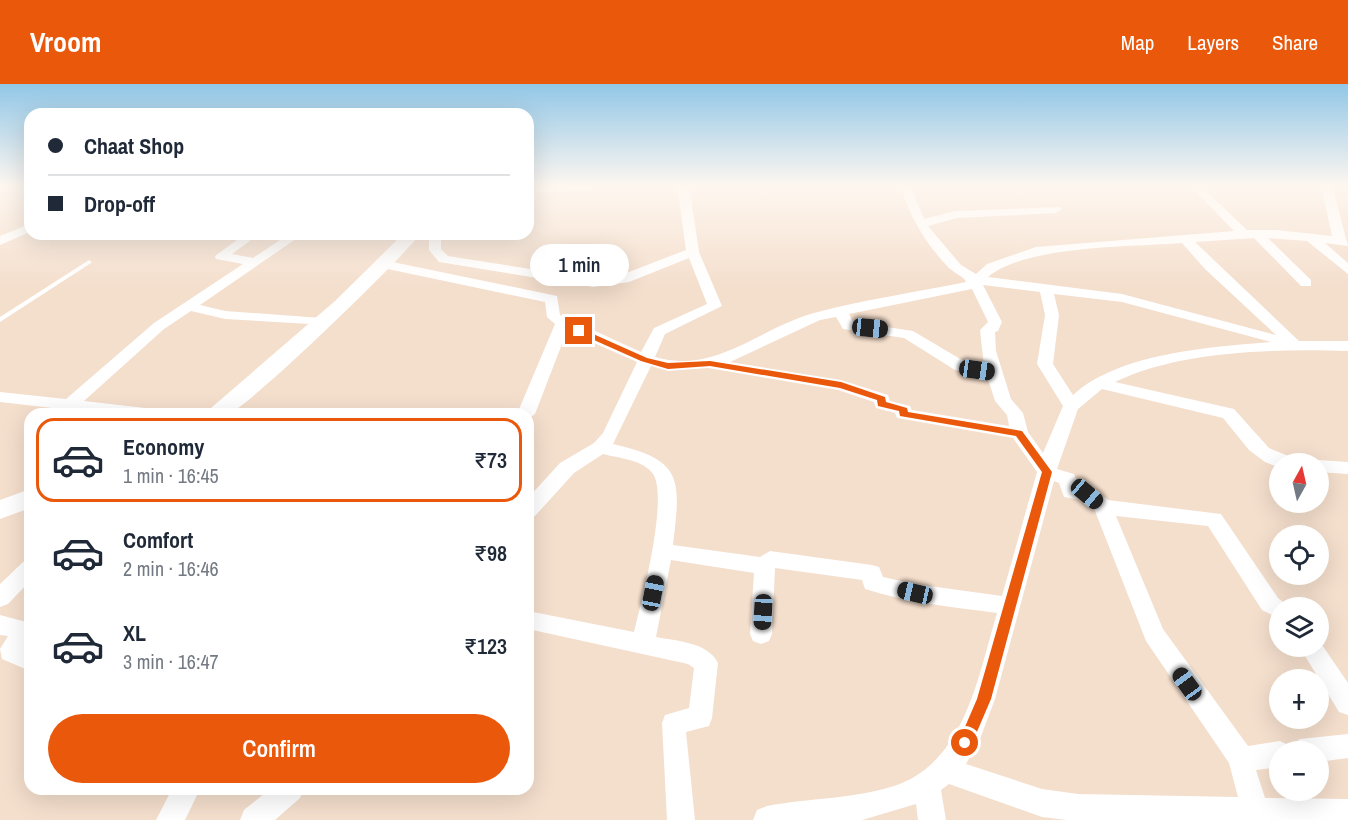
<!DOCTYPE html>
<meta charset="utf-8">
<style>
body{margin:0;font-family:"Archivo Narrow",sans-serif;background:#f2f2f3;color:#1f2937;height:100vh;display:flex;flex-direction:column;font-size:22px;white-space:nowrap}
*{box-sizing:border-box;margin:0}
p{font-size:20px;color:#747a83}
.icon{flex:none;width:33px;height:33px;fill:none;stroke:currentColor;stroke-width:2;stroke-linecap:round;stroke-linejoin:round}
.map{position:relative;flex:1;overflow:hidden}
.panel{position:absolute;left:24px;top:324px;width:510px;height:387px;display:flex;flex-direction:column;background:#fff;border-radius:18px;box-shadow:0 6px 24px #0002}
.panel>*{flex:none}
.hud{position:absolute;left:24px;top:24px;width:510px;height:132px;border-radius:18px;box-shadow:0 6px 24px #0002;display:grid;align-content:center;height:132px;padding:0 24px;background:#fff}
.needle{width:39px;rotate:8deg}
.tools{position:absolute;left:1269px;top:369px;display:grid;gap:12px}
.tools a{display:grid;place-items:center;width:60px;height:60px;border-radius:50%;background:#fff;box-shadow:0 6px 24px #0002;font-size:30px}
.end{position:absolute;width:27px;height:27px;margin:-14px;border:8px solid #ea580c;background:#fff;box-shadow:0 0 0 3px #fff}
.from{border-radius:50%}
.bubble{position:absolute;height:42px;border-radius:21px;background:#fff;box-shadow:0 6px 24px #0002;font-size:20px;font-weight:600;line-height:42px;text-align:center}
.car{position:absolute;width:18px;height:36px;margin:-18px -9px;border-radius:8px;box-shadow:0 0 4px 2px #0007;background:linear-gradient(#222 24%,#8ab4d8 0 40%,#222 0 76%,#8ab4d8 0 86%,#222 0)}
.hud b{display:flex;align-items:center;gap:21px;height:57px;font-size:22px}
.hud b+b{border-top:2px solid #e0e1e3}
.hud i{width:15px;height:15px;background:#1f2937}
ul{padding:10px 0 0;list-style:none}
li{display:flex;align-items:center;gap:18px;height:84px;margin:0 12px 9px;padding:0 12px;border:3px solid transparent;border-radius:18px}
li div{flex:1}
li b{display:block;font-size:22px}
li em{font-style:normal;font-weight:600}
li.on{border-color:#ea580c}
li>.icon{width:54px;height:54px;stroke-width:1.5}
.button{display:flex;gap:12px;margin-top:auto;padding:12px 24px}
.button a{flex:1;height:69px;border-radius:36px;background:#ea580c;color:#fff;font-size:24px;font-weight:600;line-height:69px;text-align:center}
header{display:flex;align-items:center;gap:36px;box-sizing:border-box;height:84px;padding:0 30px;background:#ea580c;color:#fff}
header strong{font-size:28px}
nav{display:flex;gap:33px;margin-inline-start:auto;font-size:21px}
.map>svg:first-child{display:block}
</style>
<header>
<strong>Vroom</strong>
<nav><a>Map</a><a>Layers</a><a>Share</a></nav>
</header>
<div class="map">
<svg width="1348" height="736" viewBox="0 0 1348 736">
<rect width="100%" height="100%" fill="#fdeddd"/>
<path fill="#f4decc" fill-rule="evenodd" d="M 0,101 L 30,101 L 30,150 L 528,150 L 528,101 L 1348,101 L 1348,736 L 0,736 ZM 30,330 L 528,330 L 528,705 L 30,705 ZM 1280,380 L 1318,380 L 1318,418 L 1280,418 ZM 1280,452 L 1318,452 L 1318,490 L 1280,490 ZM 1280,524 L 1318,524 L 1318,562 L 1280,562 ZM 1280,596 L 1318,596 L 1318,634 L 1280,634 ZM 1280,668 L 1318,668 L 1318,706 L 1280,706 Z"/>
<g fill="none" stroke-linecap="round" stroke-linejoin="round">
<path fill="#fff" fill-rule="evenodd" d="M 89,176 L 92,178 L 91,179 L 0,238 L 0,233 Z"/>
<g fill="#fff" fill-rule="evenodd">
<path d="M 677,101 L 689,101 L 699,168 L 722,222 L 665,250 L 655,273 C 715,291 759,244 814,229 C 863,216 916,208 966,198 C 965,193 952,188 947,182 C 924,157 910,133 900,101 L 910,101 L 924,135 L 955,127 L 1060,123 L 1062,125 L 1056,129 L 957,134 L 928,142 L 961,181 L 976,190 L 987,180 L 1036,163 L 1234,147 L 1189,101 L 1200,101 L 1247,146 L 1277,146 L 1332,152 L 1321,101 L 1332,101 L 1348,162 L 1325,159 L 1348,179 L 1348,190 L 1307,157 L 1268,154 L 1311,196 L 1311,202 L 1301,202 L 1254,154 L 1195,158 L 1299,257 L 1348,257 L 1348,267 C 1276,265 1181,266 1115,298 L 1234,325 L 1269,364 L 1298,376 L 1301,380 L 1280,380 L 1280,384 L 1265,378 L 1249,366 L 1223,334 L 1102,305 L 1078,325 L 1057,385 L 1074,390 L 1079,402 L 1094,405 L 1108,416 L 1221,430 L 1278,514 L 1290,524 L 1280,524 L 1280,535 L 1262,526 L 1208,442 L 1116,432 L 1163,545 L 1248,662 L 1280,657 L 1290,662 L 1300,655 L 1348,650 L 1348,674 L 1318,678 L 1318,668 L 1280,668 L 1280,683 L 1256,686 L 1265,714 L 1348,715 L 1348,736 L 1067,736 L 1042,733 L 949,700 L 941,706 L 946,736 L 918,736 L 916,720 L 862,736 L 753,736 L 757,726 L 767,722 C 809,714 853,715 894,702 C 965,679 978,592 997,529 C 953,523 908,519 865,505 L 862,496 L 775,484 L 772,550 L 769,557 L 761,560 L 753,557 L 750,550 L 754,489 L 671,476 L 656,553 C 676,557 708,558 718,579 L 712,634 L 709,642 L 686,648 L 695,736 L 667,736 L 662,639 L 665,631 L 689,624 L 694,584 L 688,580 L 528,545 L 528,527 L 634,548 C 641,519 669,414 653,390 C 644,376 618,374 603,370 L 574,389 L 535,432 L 528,434 L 528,414 L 560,379 L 594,359 L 603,349 L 637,278 L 567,247 L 535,330 L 528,335 L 528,330 L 517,330 L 555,240 L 547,233 L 545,218 L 383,184 L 376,180 L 383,176 L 557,212 L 560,231 L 641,268 L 654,244 L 707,220 L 689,174 L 629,198 L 593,203 L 439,178 L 429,166 L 429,150 L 441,150 L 441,165 L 448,172 L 593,195 L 621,191 L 686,166 ZM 1182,159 L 1205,185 L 1276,251 L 1122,210 L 988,193 C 1026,161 1132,163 1182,159 ZM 983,201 L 1040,208 L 1045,231 L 1037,280 L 1063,322 L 1043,369 L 1028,348 L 1023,329 L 1011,315 L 996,267 L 995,248 L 998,247 L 1002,238 ZM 972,205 L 988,238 L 980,246 L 984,282 L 967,279 L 913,247 L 853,238 L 849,230 ZM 1054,210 L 1122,218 L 1271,258 C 1210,263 1119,269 1073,311 L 1053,280 L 1059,231 ZM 836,233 L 843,245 L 904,254 L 955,286 L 987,292 L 995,317 L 1007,331 L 1009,342 L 912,326 L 910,322 L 890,317 L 888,311 L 841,296 L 730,278 L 820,236 ZM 651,282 L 668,287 L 708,284 L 838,306 L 874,318 L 876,324 L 895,329 L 897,334 L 1013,354 L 1037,388 L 1002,512 L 915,500 L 883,493 L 879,483 L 872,481 L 770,467 L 760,473 L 673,461 C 681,394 683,376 613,360 ZM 1054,397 L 1059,399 L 1064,413 L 1082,416 L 1095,427 L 1146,557 L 1229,679 L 1238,713 L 1078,710 L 1042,705 L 966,680 L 980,655 L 995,615 Z"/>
<path d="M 30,140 L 30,148 L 0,161 L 0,152 Z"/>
<path d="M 245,150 L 259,150 L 232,170 L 253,174 L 289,150 L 303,150 L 200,221 L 225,227 L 322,234 L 327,235 L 329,238 L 327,241 L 225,235 L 191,227 L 164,245 L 84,317 L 154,325 L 163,330 L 105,330 L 0,318 L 0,308 L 66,315 L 154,239 L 243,180 L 216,175 L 215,172 Z"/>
<path d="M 1318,376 L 1348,378 L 1348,390 L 1318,388 L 1318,380 L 1310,380 Z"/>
<path d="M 30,476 L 30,497 L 8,520 L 0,523 L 0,500 L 23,478 Z"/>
<path d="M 0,531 L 30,539 L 30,557 L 25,564 L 30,566 L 30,587 L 2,575 L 0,565 L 8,552 L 0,551 Z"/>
<path d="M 1318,555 L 1348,599 L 1348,631 L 1339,628 L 1299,562 L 1318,562 Z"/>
<path d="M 172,705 L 200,705 L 185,736 L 156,736 Z"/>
<path d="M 270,705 L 304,705 L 300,714 L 275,736 L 240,736 L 244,726 Z"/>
</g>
<g fill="#fff" fill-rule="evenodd">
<path d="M 403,150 L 420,150 C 403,174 247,325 228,330 C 221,332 211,330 204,330 L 335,217 Z"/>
<path d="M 30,405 L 30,424 L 0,435 L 0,416 Z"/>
</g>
<path fill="#fff" fill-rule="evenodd" d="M 528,101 L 599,101 L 591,106 L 528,109 Z"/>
</g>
<linearGradient id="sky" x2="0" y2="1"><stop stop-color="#92c7e7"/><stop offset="0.5" stop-color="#fef7f0"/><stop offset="1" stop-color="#fef7f0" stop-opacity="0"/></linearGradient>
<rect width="1348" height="204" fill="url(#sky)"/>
<path fill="#ea580c" d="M 576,245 L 582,245 L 647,274 L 668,279 L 710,277 L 841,298 L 885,313 L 886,318 L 907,324 L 908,328 L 1022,347 L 1052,388 L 991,615 L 970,664 L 965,665 L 958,659 L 977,615 L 1042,388 L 1016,352 L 900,332 L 899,327 L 878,322 L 877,316 L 840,304 L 710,282 L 668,285 L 641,277 L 576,248 Z"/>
</svg>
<div class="tools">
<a><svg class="needle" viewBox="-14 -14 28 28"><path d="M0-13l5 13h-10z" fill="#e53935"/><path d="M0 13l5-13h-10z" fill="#747a83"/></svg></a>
<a><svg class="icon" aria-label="locate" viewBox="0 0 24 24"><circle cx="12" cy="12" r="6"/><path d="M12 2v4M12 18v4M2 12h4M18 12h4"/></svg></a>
<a><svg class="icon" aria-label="layers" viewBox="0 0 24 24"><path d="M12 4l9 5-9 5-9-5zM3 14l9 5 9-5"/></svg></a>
<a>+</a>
<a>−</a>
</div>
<i class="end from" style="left:965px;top:659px"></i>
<i class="end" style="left:579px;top:247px"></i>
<div class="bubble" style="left:530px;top:160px;width:99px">1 min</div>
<i class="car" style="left:870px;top:244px;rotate:96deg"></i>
<i class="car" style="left:977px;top:286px;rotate:98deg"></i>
<i class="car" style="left:1087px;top:410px;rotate:130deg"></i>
<i class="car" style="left:653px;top:509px;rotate:11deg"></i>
<i class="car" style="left:915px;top:509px;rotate:283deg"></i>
<i class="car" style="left:763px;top:528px;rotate:183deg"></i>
<i class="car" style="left:1187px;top:600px;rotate:324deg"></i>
<div class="hud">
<b><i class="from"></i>Chaat Shop</b>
<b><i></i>Drop-off</b>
</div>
<section class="panel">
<ul>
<li class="on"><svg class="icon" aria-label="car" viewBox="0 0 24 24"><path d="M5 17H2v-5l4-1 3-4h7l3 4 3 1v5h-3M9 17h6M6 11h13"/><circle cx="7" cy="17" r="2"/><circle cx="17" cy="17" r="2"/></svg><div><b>Economy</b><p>1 min · 16:45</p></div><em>₹73</em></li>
<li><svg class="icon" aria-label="car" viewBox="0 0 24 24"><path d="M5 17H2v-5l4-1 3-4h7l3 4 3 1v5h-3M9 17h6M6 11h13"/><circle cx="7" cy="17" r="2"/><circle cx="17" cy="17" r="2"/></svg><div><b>Comfort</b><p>2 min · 16:46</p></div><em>₹98</em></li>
<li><svg class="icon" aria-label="car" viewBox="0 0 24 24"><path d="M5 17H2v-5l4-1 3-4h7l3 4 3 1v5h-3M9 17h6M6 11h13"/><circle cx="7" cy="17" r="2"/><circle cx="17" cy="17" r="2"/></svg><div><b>XL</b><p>3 min · 16:47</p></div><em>₹123</em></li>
</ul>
<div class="button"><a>Confirm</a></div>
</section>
</div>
